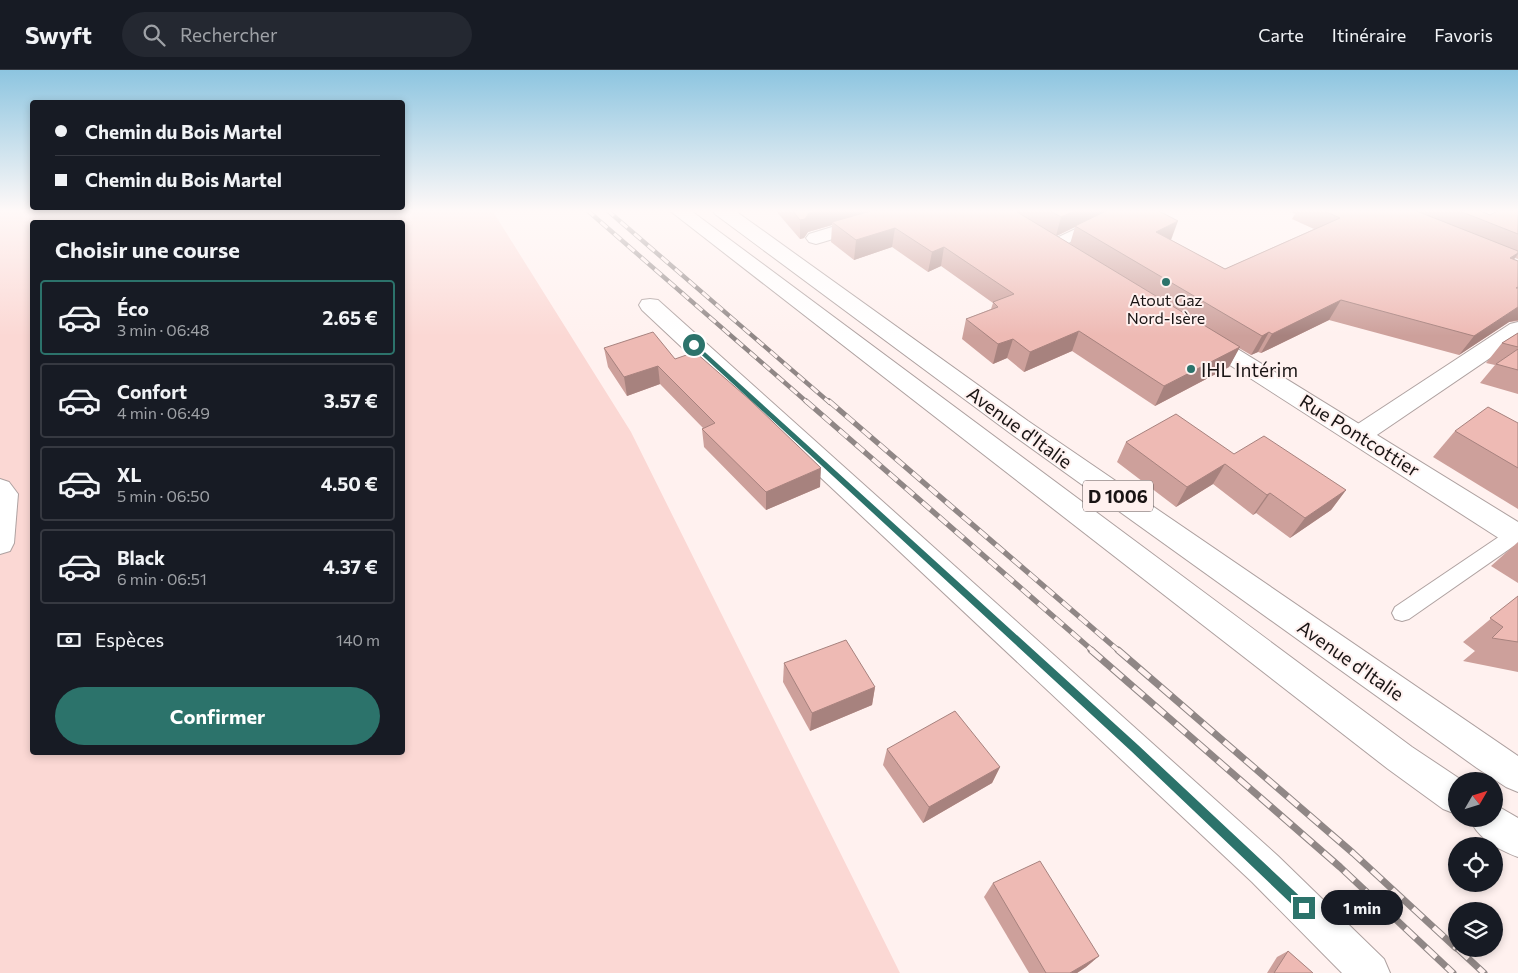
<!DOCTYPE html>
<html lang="fr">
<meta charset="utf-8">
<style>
body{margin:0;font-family:Commissioner,sans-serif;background:#242831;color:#f1f3f6;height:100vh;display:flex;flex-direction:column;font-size:19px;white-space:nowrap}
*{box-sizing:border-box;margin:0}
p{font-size:16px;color:#9ea1a6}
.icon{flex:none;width:28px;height:28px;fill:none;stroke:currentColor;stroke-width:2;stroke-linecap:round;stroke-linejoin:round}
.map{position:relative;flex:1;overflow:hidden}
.panel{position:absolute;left:30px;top:150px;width:375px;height:535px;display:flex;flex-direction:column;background:#171b24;border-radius:5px;box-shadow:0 2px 8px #0003}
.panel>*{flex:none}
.top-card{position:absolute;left:30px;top:30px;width:375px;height:110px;border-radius:5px;box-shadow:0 2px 8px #0003;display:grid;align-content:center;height:110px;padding:0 25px;background:#171b24}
.needle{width:32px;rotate:51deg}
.tools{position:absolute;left:1448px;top:702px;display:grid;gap:10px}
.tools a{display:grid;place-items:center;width:55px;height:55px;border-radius:50%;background:#171b24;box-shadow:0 2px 8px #0003;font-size:25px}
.end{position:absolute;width:22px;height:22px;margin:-11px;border:6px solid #2c736b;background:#fff;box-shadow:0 0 0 2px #fff}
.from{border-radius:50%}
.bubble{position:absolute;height:35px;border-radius:18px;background:#171b24;box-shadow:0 2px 8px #0003;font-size:16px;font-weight:700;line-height:35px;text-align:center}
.top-card b{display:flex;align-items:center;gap:18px;height:48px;font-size:19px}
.top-card b+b{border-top:1px solid #363941}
.top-card i{width:12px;height:12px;background:#f1f3f6}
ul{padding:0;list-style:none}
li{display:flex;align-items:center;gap:15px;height:75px;margin:0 10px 8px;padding:0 15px;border:2px solid #363941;border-radius:5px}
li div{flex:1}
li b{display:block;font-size:19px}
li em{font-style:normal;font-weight:700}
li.selected{border-color:#2c736b}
li>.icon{width:45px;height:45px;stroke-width:1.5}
h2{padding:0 25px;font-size:22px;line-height:60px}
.pay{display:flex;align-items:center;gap:12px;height:55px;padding:0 25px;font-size:19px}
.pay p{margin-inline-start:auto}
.action{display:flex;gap:10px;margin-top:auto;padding:10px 25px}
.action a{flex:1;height:58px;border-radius:30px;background:#2c736b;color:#fff;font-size:20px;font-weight:700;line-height:58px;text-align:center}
header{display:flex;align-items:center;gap:30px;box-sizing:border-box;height:70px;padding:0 25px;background:#171b24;border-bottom:1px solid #363941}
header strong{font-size:24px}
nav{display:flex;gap:28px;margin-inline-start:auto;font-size:18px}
.search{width:350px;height:45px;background:#242831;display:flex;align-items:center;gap:12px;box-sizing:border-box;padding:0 18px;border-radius:28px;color:#9ea1a6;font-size:19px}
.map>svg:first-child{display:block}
</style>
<header>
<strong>Swyft</strong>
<div class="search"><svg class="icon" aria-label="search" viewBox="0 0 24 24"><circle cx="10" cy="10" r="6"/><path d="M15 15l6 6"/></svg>Rechercher</div>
<nav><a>Carte</a><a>Itinéraire</a><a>Favoris</a></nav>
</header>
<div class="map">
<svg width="1518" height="903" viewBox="0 0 1518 903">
<rect width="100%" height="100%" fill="#fff1ef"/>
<path fill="#fbd8d4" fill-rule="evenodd" d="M 0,140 L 492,140 L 631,362 L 900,903 L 0,903 ZM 32,152 L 402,152 L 402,682 L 32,682 Z"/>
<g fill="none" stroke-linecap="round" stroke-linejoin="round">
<defs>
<g id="service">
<path d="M 1116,140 L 1132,140 L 1130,143 L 1058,178 L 1048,178 L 1046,175 L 1048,172 Z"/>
<path d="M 1516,458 L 1518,458 L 1518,473 L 1409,549 L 1402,551 L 1395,549 L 1392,543 L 1395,537 L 1509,460 Z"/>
</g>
<g id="minor">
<path d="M 888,140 L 916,140 L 914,144 L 823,172 L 816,174 L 809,172 L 806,168 L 809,164 Z"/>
<path d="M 650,229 L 658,230 L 1278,786 L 1384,889 L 1390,903 L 1342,903 L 1252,812 L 642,240 L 639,235 L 642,230 Z"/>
<path d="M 1518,252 L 1518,269 L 1368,371 L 1359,374 L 1350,371 L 1346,365 L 1350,359 L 1510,254 Z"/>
<path d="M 0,409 L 9,412 L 18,424 L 14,473 L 10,481 L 0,484 Z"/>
</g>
<path id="tertiary" d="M 1202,260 L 1210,262 L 1518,452 L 1518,477 L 1508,474 L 1194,272 L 1191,267 L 1194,262 Z"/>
<g id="primary">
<path d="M 669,140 L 690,140 L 1412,677 L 1463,711 L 1456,711 L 1456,744 L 1443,739 L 1388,699 Z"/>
<path d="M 713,140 L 734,140 L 1028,351 L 1518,686 L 1518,722 L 1506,717 L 1477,698 L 1010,363 L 715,144 Z"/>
<path d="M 1494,734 L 1518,748 L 1518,787 C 1499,780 1477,768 1470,749 L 1494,749 Z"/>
</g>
</defs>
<use href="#service" stroke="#aea1a0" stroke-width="2"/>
<use href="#minor" stroke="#aea1a0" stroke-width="2"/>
<use href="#tertiary" stroke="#aea1a0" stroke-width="2"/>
<use href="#primary" stroke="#aea1a0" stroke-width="2"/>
<use href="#service" fill="#fff" fill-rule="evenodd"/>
<use href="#minor" fill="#fff" fill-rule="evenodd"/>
<use href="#tertiary" fill="#fff" fill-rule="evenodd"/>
<use href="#primary" fill="#fff" fill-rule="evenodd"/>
<defs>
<g id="rail-far2">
<path d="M 587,140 L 808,333"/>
<path d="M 607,140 L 830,333"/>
</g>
<g id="rail-far1">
<path d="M 806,331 L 1093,581"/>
<path d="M 829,331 L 1119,581"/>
</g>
<g id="rail">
<path d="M 1091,580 L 1340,797 L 1453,903"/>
<path d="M 1118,580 L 1353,783 L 1456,878"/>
<path d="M 1458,879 L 1484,903"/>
</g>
</defs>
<use href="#rail-far2" stroke="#908786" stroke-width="4.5"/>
<use href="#rail-far1" stroke="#908786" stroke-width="5.5"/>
<use href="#rail" stroke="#908786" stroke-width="7"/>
<use href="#rail-far2" stroke="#fff1ef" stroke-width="3" stroke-dasharray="9" stroke-linecap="butt"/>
<use href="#rail-far1" stroke="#fff1ef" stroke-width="4" stroke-dasharray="11" stroke-linecap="butt"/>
<use href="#rail" stroke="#fff1ef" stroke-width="5" stroke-dasharray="14" stroke-linecap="butt"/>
</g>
<g fill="#cda09b" fill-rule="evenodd">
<path d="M 775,140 L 1157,140 L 1171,170 L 1225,199 L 1314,159 L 1292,149 L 1295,144 L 1286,140 L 1479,140 L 1490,145 L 1518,140 L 1518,189 L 1515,188 L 1514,189 L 1518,191 L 1518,251 L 1509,252 L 1459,285 L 1329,250 L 1261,283 L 1258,282 L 1251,285 L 1239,278 L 1229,297 L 1155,336 L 1072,281 L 1024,302 L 1007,288 L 993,294 L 962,269 L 966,249 L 991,239 L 993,233 L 941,196 L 928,202 L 892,177 L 854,190 L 831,172 L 832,155 L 808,162 L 804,168 L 800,169 ZM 1075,157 L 1070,174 L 1057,166 Z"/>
<path d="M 1518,263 L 1518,324 L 1480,313 L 1495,295 L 1486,293 L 1502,273 Z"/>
<path d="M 604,278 L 675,289 L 820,417 L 766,440 L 704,377 L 702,359 L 703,358 L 660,314 L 627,326 L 608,297 Z"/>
<path d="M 1518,353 L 1518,439 L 1433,387 L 1455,361 Z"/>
<path d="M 1126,372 L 1234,384 L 1346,420 L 1331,440 L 1290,468 L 1256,443 L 1253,445 L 1213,414 L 1176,437 L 1117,392 Z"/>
<path d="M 1518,472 L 1518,513 L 1491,496 Z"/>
<path d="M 1518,526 L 1518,602 L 1463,591 L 1475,581 L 1463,572 Z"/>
<path d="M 784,593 L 875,617 L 872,635 L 810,661 L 783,612 Z"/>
<path d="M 887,679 L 1000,697 L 992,713 L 923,753 L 883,695 Z"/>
<path d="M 993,813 L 1099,886 L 1086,897 L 1077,903 L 1029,903 L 984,827 Z"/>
<path d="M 1288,881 L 1313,903 L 1267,903 L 1277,887 Z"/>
</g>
<g fill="#a7827e">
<path d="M 820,140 L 882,140 L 832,152 L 832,155 L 808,162 L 804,168 L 800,169 L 800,150 L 809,143 Z"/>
<path d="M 1077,140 L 1112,140 L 1075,156 L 1075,157 L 1056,166 L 1061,147 Z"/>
<path d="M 1178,151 L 1171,170 L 1156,162 Z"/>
<path d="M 895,158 L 892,177 L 854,190 L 856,170 Z"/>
<path d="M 944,177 L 941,196 L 928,202 L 932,182 Z"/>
<path d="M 1518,183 L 1518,184 L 1505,201 L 1510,188 Z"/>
<path d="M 1341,230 L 1329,250 L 1261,283 L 1272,264 Z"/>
<path d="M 1518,237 L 1518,250 L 1509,252 L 1459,285 L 1474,266 Z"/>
<path d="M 1079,261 L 1072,281 L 1024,302 L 1030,282 Z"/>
<path d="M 1269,262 L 1258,282 L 1251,285 L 1262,266 Z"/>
<path d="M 1013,269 L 1007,288 L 993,294 L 998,274 Z"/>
<path d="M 1240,277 L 1229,297 L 1155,336 L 1164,316 Z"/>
<path d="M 658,296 L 660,314 L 627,326 L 624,307 Z"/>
<path d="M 1225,394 L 1213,414 L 1176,437 L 1187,417 Z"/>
<path d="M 821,398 L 820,417 L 766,440 L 766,422 Z"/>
<path d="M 1346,420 L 1331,440 L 1290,468 L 1305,448 Z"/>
<path d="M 1270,423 L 1256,443 L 1253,445 L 1267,425 Z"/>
<path d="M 875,617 L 872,635 L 810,661 L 812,643 Z"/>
<path d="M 1000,697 L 992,713 L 923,753 L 929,737 Z"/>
<path d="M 1099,886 L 1086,897 L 1077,903 L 1070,903 Z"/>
</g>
<g fill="#eebab4" stroke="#a7827e">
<path d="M 792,140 L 820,140 L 809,143 L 805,149 L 800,150 Z"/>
<path d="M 874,140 L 1014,140 L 1240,277 L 1164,316 L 1079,261 L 1030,282 L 1013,269 L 998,274 L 966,249 L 998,237 L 993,232 L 1014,224 L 944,177 L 932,182 L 895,158 L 856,170 L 832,152 Z"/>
<path d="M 1049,140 L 1077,140 L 1061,147 Z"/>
<path d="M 1108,140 L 1157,140 L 1178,151 L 1156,162 L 1225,199 L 1340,148 L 1322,140 L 1414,140 L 1518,181 L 1518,183 L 1510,188 L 1518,191 L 1518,217 L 1516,218 L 1518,218 L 1518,237 L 1474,266 L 1341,230 L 1272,264 L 1269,262 L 1262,266 L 1075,156 Z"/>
<path d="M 1457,140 L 1479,140 L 1490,145 L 1499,140 L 1518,140 L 1518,164 Z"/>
<path d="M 653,262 L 675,289 L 695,282 L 750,330 L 821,398 L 766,422 L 702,359 L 715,353 L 658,296 L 624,307 L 604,278 Z"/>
<path d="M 1518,263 L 1518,277 L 1502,273 Z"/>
<path d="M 1518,279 L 1518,300 L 1496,294 Z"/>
<path d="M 1488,337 L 1518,353 L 1518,398 L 1455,361 Z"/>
<path d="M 1176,344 L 1234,384 L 1264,366 L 1346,420 L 1305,448 L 1270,423 L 1267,425 L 1225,394 L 1187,417 L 1126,372 Z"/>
<path d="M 1518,526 L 1518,572 L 1492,568 L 1503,557 L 1490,548 Z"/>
<path d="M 846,570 L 875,617 L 812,643 L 784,593 Z"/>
<path d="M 955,641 L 1000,697 L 929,737 L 887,679 Z"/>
<path d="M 1040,791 L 1099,886 L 1070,903 L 1046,903 L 993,813 Z"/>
<path d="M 1288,881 L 1313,903 L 1274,903 Z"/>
</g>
<linearGradient id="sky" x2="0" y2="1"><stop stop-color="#8dc5e0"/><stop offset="0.53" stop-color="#fff9f8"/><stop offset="1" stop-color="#fff9f8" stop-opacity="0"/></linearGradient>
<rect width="1518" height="266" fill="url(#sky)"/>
<path fill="#2c736b" d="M 692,274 L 696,274 L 1138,675 L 1308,834 L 1310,838 L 1308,842 L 1304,844 L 1300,842 L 1131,681 L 692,276 Z"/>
<g fill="#2c736b" stroke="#fff1ef" stroke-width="2">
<circle cx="1166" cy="212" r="5"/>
<circle cx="1191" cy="299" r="5"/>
</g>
<g text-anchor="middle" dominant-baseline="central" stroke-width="4" stroke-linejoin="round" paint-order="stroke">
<g font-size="16" fill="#191414" stroke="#fff1ef">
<text x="1166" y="229">Atout Gaz<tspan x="1166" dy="18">Nord-Isère</tspan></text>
</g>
<rect fill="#fff1ef" stroke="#5e5656" stroke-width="1" x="1083" y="410.5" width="70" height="31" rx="4"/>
<g font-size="18" font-weight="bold" fill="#191414">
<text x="1118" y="426">D 1006</text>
</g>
<g font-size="19" fill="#191414" stroke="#fff1ef" text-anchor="start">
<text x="1201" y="299">IHL Intérim</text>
</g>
<g font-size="19" fill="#191414" stroke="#fff1ef">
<text transform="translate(1020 357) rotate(36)">Avenue d'Italie</text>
<text transform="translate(1360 365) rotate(32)">Rue Pontcottier</text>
<text transform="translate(1351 590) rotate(35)">Avenue d'Italie</text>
</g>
</g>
</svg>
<div class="tools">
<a><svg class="needle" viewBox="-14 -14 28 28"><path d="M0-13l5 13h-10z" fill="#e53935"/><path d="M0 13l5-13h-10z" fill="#9ea1a6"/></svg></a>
<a><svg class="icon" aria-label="locate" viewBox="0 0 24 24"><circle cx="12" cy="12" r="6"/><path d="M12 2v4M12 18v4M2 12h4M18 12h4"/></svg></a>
<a><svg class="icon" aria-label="layers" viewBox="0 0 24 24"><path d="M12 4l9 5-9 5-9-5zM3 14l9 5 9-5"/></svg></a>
</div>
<i class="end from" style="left:694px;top:275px"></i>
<i class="end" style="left:1304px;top:838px"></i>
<div class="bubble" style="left:1321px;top:820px;width:82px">1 min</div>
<div class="top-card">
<b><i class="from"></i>Chemin du Bois Martel</b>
<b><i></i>Chemin du Bois Martel</b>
</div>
<section class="panel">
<h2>Choisir une course</h2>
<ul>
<li class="selected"><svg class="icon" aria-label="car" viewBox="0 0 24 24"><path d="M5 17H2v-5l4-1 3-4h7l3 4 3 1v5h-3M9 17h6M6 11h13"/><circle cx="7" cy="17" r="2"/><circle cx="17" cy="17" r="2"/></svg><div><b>Éco</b><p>3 min · 06:48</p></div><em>2.65 €</em></li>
<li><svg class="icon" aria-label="car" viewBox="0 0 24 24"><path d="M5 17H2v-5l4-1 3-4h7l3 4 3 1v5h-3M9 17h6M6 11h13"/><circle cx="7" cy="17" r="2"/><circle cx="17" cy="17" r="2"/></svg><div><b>Confort</b><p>4 min · 06:49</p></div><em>3.57 €</em></li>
<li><svg class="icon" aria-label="car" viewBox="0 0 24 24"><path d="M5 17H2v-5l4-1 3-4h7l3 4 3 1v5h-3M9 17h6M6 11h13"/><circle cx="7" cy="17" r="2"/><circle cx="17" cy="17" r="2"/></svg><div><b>XL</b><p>5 min · 06:50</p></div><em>4.50 €</em></li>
<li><svg class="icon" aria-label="car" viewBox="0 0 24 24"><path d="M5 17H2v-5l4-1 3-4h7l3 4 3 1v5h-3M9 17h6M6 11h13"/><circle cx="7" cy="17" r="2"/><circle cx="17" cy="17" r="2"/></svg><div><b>Black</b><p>6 min · 06:51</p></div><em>4.37 €</em></li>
</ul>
<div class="pay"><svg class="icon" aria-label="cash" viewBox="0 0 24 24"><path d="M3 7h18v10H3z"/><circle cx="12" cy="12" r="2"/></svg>Espèces<p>140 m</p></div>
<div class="action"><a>Confirmer</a></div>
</section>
</div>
